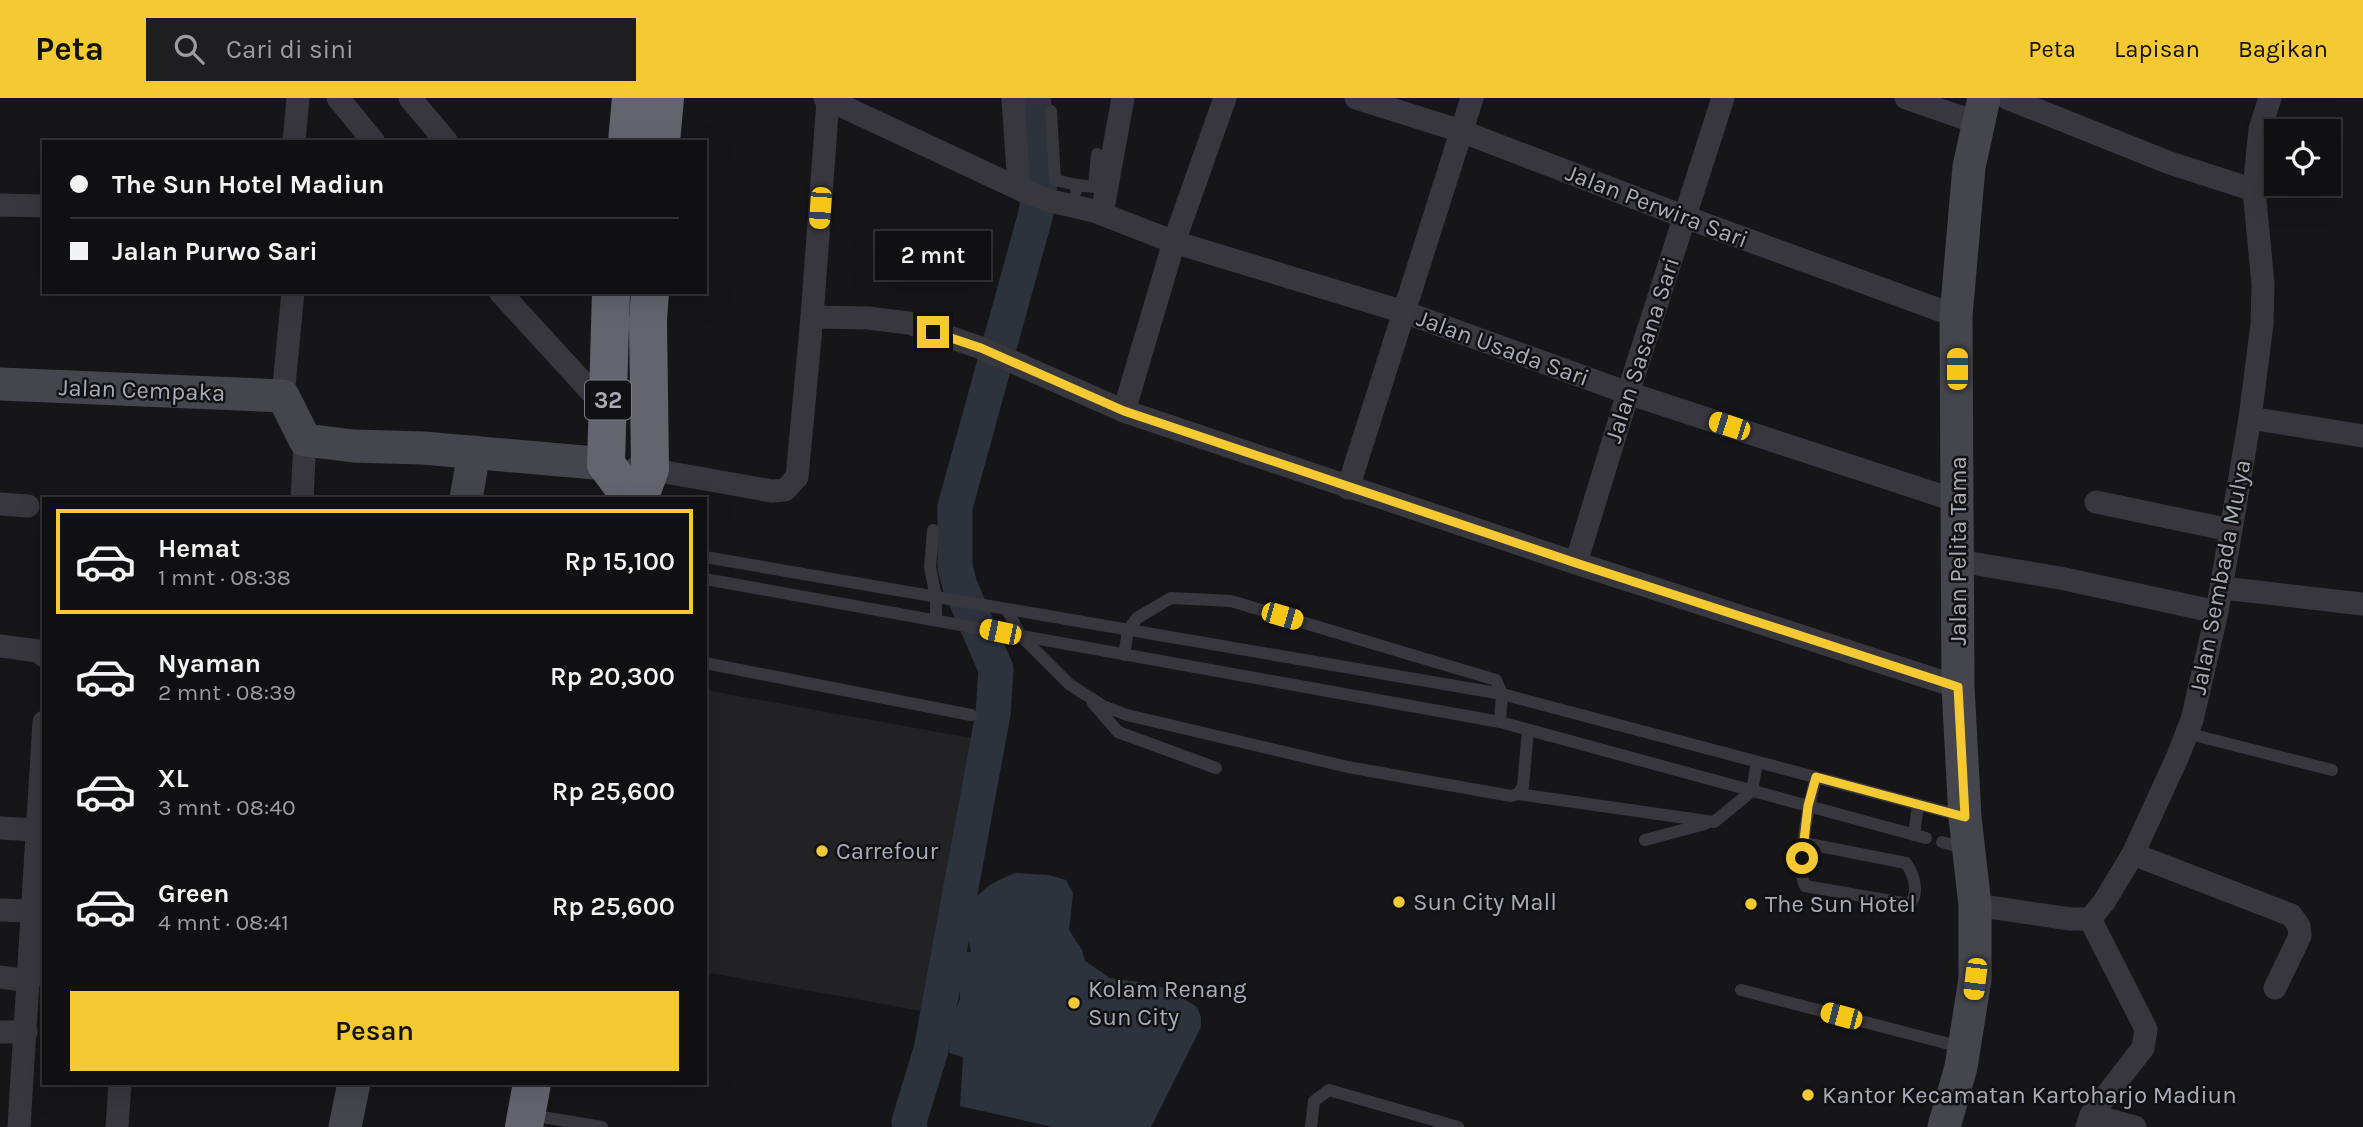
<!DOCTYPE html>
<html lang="id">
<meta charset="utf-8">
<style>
body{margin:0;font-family:Karla,sans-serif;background:#1e1e20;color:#f1f3f6;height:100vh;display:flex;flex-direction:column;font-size:26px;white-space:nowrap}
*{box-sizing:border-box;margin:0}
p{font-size:23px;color:#9c9d9f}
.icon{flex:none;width:38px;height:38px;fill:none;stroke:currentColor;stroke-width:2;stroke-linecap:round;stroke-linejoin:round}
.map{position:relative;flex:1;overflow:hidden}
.drawer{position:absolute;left:42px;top:399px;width:665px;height:588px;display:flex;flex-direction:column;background:#101012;border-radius:0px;box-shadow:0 7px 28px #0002,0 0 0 2px #303032}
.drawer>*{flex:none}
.hud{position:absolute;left:42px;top:42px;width:665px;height:154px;border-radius:0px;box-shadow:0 7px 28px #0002,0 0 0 2px #303032;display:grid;align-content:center;height:154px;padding:0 28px;background:#101012}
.fabs{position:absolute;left:2264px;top:21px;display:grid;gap:14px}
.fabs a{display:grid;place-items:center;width:77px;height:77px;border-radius:0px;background:#101012;box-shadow:0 7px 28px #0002,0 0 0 2px #303032;font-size:35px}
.end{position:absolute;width:32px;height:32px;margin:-16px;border:9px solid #f4c932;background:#111;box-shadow:0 0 0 4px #111}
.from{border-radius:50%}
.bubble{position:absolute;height:49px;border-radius:0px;background:#101012;box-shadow:0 7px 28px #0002,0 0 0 2px #303032;font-size:23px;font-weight:600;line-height:49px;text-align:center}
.car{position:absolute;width:21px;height:42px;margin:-21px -10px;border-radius:9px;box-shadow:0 0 5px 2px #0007;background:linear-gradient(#f5c518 24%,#345 0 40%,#f5c518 0 76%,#345 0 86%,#f5c518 0)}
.hud b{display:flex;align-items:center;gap:24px;height:66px;font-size:26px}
.hud b+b{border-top:2px solid #303032}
.hud i{width:18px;height:18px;background:#f1f3f6}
ul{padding:12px 0 0;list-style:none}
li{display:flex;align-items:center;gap:21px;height:105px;margin:0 14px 10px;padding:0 14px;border:4px solid transparent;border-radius:0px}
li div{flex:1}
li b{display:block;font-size:26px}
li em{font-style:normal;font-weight:600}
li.selected{border-color:#f4c932}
li>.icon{width:63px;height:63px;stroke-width:1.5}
.primary-button{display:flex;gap:14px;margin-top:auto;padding:14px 28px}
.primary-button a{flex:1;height:80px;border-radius:0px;background:#f4c932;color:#111;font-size:28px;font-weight:600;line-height:80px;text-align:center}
header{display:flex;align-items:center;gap:42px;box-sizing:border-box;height:98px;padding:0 35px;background:#f4c932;color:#111}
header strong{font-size:33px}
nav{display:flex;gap:38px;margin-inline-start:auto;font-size:24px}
.search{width:490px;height:63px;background:#1e1e20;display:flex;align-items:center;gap:18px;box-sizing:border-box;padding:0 24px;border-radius:0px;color:#9c9d9f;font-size:26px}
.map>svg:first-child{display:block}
</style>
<header>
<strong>Peta</strong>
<div class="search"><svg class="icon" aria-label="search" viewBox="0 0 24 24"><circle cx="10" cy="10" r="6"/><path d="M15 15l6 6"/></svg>Cari di sini</div>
<nav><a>Peta</a><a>Lapisan</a><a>Bagikan</a></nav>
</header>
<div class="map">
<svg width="2363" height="1029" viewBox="0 0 2363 1029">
<rect width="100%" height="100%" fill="#161618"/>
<path fill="#222225" d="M 705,592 L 988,643 L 938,916 L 705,874 Z"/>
<path fill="#2c333c" d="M 1016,775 L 1049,777 L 1066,782 L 1073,795 L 1069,832 L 1082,852 L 1085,863 L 1110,880 L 1152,886 L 1169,892 L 1197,909 L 1201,919 L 1201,929 L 1151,1029 L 1053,1029 L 960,1008 L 963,959 L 949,955 L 952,922 L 960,901 L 959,883 L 951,878 L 956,854 L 971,854 L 964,819 C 976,794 990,784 1016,775 Z"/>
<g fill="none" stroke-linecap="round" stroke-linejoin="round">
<path stroke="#2c333c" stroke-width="35" d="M 910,1029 L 909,1024 L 931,952 L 993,616 L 996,571 L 960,488 L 955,469 L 955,409 L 1036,115 L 1041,77 L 1033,0"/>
<g stroke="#37373d" stroke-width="12">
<path d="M 1051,13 L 1055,82 L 1077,87"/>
<path d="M 1076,93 L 1077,87 L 1094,89 L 1097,56"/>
<path d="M 933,432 L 930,469 L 936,499 L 936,522"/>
<path d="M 705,459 L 1502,596 L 1962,718"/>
<path d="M 705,481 L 1500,624 L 1926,740"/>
<path d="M 1007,512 L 1021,538 L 1069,586 L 1103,608 L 1127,617 L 1348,669 L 1511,698 L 1518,696 L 1523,688 L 1528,632"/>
<path d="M 1124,557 L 1128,533 L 1137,520 L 1171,500 L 1231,503 L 1496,582 L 1502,596 L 1500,624"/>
<path d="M 705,565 L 971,617"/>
<path d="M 1093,605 L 1118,634 L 1216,670"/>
<path d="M 2186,635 L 2332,672"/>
<path d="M 1518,696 L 1714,724 L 1752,693 L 1757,664"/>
<path d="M 1914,737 L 1918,707"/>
<path d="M 1645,742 L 1705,726"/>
<path d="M 1942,744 L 1967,751"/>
<path d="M 1804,745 L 1906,765 C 1914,776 1920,797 1909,806 L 1805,788 C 1795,768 1810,702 1816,679"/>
<path d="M 1741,892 L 1961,949"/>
<path d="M 530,1017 L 602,1029"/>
<path d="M 1311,1029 L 1314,1003 L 1329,992 L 1458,1029"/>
</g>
<g stroke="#37373d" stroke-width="23">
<path d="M 338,0 L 374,44"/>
<path d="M 410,0 L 447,44"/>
<path d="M 825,0 L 1024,93 L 1047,102 L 1094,113 L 1174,144 L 1404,214 L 1628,295 L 1957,403"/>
<path d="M 1013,0 L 1019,90"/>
<path d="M 1356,0 L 1461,33 L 1685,119 L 1956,218"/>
<path d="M 1906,0 L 1978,25"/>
<path d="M 2007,0 L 2170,65 L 2254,92"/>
<path d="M 294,44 L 298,0"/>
<path d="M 0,107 L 44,108"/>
<path d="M 1102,116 L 1123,0"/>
<path d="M 500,194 L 607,311"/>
<path d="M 812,219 L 868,220 L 909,225 L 981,250 L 1124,313 L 1576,465 L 1958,589"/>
<path d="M 283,298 L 293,194"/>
<path d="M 1124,313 L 1174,144 L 1225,0"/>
<path d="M 2250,320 L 2363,338"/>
<path d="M 637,369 L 772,393 L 785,392 L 797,379 L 812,219 L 828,2"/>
<path d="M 1348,390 L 1472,0"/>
<path d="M 302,401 L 305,342"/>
<path d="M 2096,404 L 2230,432"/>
<path d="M 0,406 L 28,408"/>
<path d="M 1959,463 L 2060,480 L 2217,514"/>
<path d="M 1576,465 L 1628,295 L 1723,0"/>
<path d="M 2222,490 L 2363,506"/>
<path d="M 0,548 L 38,553 L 44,558"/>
<path d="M 0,730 L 36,732"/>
<path d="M 2133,756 L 2291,817 L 2299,828 L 2300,838 L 2275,890"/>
<path d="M 1975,807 L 2070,821 L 2090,821 L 2104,804 L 2133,756 L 2178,658 L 2192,622 L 2217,514 L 2250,320 L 2262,226 L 2263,186 L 2254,92 L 2260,31 L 2270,0"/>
<path d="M 0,812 L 31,813"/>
<path d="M 0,879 L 29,883"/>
<path d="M 0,934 L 26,934"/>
<path d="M 2091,1017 L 2135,1029"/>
<path d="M 19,1029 L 44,624"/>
<path d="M 117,1029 L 120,985"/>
<path d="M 2087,1029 L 2091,1017 L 2143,950 L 2146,931 L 2090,821"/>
</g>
<g stroke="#45464d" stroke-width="33">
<path d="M 0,286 L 283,298 L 305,342 L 353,348 L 423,350 L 606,366"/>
<path d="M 466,401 L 474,354"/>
<path d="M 345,1029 L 354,985"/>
<path d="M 1944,1029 L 1961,969 L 1975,881 L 1975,807 L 1965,719 L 1958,589 L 1956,218 L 1969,69 L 1984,0"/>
</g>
<g stroke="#63646e" stroke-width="38">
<path d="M 627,44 L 631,0"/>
<path d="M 661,44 L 665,0"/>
<path d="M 611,194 L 606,366 L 632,401"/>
<path d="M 639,401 L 650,371 L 648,222 L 650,194"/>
<path d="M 524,1029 L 532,985"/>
</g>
</g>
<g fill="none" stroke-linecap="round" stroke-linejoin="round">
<path stroke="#f4c932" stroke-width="9" d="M 933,234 L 981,250 L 1124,313 L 1576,465 L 1958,589 L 1965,719 L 1816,679 L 1808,708 L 1802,760"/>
</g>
<g fill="#f4c932" stroke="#111113" stroke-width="2.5">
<circle cx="822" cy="753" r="7"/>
<circle cx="1399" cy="804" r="7"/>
<circle cx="1751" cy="806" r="7"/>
<circle cx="1074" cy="905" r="7"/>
<circle cx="1808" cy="997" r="7"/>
</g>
<g text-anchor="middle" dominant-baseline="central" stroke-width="5" stroke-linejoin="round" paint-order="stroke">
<rect fill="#111113" stroke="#7b7d86" stroke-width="2" x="585" y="282.5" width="46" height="39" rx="5"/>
<g font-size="23" font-weight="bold" fill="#a8abb8">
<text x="608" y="302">32</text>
</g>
<g font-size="24" fill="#a8abb8" stroke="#111113">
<text transform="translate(1657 108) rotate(21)">Jalan Perwira Sari</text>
<text transform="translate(1503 250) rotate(20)">Jalan Usada Sari</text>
<text transform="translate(1642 252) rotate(-72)">Jalan Sasana Sari</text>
<text transform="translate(142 292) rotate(2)">Jalan Cempaka</text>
<text transform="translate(1958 453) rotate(-90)">Jalan Pelita Tama</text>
<text transform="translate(2220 479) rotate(-79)">Jalan Sembada Mulya</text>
</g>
<g font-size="24" fill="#a8abb8" stroke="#111113" text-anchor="start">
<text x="836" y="753">Carrefour</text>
<text x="1413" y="804">Sun City Mall</text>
<text x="1765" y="806">The Sun Hotel</text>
<text x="1088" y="891">Kolam Renang<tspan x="1088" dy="28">Sun City</tspan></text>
<text x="1822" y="997">Kantor Kecamatan Kartoharjo Madiun</text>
</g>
</g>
</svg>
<div class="fabs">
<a><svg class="icon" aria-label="locate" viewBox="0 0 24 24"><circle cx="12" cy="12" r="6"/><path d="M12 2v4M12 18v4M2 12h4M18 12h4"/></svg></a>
</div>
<i class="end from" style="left:1802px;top:760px"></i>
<i class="end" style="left:933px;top:234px"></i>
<div class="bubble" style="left:875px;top:133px;width:116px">2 mnt</div>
<i class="car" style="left:820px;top:110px;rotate:184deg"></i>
<i class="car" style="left:1957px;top:271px;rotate:0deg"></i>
<i class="car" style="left:1729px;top:328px;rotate:288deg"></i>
<i class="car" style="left:1282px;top:518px;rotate:106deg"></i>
<i class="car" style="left:1000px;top:534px;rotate:282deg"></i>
<i class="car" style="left:1975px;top:881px;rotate:187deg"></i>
<i class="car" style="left:1841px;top:918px;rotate:285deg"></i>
<div class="hud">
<b><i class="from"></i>The Sun Hotel Madiun</b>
<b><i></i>Jalan Purwo Sari</b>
</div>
<section class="drawer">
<ul>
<li class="selected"><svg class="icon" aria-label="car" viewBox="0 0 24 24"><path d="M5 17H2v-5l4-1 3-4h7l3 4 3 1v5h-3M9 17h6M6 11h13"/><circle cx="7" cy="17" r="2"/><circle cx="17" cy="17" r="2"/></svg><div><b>Hemat</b><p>1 mnt · 08:38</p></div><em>Rp 15,100</em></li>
<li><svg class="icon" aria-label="car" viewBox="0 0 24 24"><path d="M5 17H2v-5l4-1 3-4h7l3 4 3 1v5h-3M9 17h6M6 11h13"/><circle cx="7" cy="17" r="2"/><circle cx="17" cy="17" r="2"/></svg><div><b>Nyaman</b><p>2 mnt · 08:39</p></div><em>Rp 20,300</em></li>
<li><svg class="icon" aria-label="car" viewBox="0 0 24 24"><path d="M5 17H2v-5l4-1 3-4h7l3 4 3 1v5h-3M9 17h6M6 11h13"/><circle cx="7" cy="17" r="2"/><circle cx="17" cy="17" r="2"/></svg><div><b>XL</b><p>3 mnt · 08:40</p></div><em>Rp 25,600</em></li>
<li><svg class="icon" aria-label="car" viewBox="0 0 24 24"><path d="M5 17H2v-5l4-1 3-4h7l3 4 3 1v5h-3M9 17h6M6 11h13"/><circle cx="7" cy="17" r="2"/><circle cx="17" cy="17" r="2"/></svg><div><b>Green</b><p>4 mnt · 08:41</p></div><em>Rp 25,600</em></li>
</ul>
<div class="primary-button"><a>Pesan</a></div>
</section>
</div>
